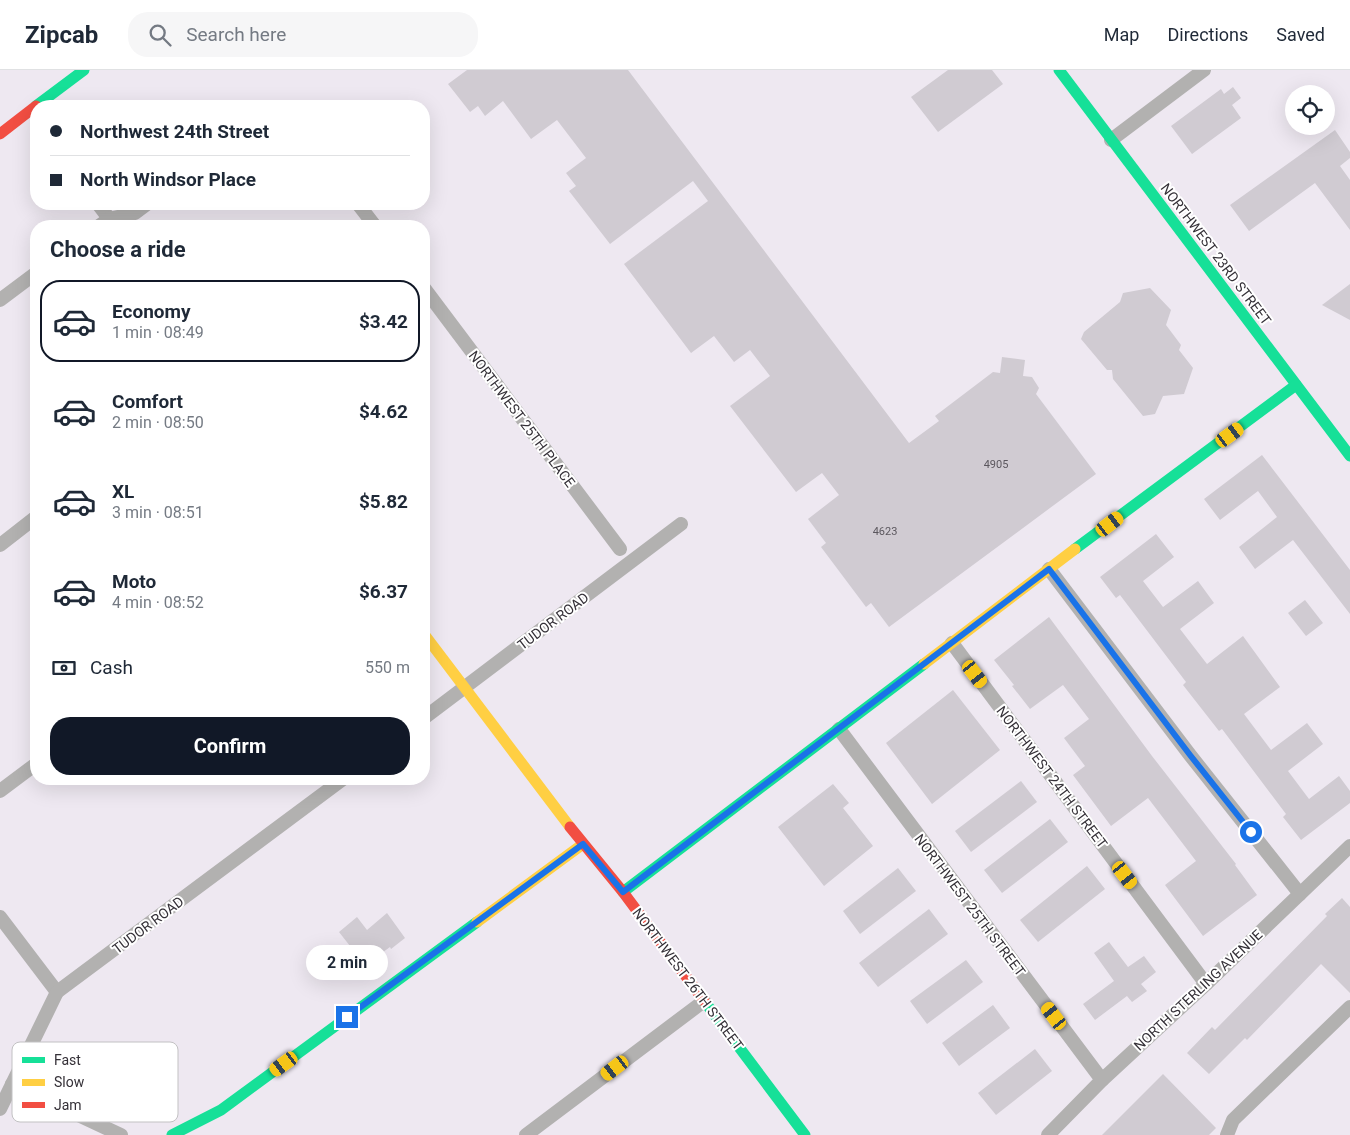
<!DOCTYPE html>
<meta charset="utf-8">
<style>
body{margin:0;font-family:Roboto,sans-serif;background:#f6f6f7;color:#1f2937;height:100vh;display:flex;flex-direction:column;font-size:19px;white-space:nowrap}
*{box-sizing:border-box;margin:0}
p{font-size:16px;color:#747a83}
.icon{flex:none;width:28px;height:28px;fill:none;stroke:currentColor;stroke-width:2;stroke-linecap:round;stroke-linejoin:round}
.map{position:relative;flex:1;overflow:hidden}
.sheet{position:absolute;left:30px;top:150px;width:400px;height:565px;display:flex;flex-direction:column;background:#fff;border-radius:20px;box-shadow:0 5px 20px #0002}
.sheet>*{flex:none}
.banner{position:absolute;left:30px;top:30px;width:400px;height:110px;border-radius:20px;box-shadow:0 5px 20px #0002;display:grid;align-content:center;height:110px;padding:0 20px;background:#fff}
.fabs{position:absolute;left:1285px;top:15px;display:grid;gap:10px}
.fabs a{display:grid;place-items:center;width:50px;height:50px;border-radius:50%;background:#fff;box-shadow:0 5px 20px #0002;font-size:25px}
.end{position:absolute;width:22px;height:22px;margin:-11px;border:6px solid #1a73e8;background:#fff;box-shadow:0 0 0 2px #fff}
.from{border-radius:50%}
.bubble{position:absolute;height:35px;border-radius:18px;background:#fff;box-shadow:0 5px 20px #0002;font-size:16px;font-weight:700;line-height:35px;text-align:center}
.car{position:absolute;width:15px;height:30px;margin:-15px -8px;border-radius:6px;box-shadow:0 0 4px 1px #0007;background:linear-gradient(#f5c518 24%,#345 0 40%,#f5c518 0 76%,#345 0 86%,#f5c518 0)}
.banner b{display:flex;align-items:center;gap:18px;height:48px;font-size:19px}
.banner b+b{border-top:1px solid #e0e1e3}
.banner i{width:12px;height:12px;background:#1f2937}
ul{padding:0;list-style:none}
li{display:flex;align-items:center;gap:15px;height:82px;margin:0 10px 8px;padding:0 10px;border:2px solid transparent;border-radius:20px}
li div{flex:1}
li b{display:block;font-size:19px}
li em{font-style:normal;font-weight:700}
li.selected{border-color:#111827}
li>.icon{width:45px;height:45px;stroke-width:1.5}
h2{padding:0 20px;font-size:22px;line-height:60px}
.pay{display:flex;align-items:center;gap:12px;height:55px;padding:0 20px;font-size:19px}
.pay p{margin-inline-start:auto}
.action{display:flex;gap:10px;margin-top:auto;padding:10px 20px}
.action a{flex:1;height:58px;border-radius:20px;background:#111827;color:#fff;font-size:20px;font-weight:700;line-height:58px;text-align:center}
header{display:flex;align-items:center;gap:30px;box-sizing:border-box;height:70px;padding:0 25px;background:#fff;border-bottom:1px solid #e0e1e3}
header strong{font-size:24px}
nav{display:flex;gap:28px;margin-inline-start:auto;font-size:18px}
.search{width:350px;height:45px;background:#f6f6f7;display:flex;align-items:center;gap:12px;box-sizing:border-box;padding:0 18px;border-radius:20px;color:#747a83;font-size:19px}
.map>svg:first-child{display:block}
</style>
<header>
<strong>Zipcab</strong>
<div class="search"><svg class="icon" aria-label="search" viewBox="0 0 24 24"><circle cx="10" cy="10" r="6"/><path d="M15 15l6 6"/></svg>Search here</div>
<nav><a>Map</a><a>Directions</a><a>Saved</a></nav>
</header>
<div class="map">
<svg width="1350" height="1065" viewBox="0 0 1350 1065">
<rect width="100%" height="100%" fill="#eee8f1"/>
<g fill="#d0cbd2">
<path d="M 467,0 L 628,0 L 909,373 L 939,351 L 935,346 L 993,302 L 1000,303 L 1002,287 L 1025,290 L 1023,306 L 1032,307 L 1039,318 L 1036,324 L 1096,404 L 889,557 L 871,533 L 866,537 L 821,477 L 826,473 L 808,449 L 839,425 L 822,403 L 796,422 L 730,336 L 770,306 L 750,280 L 734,292 L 714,266 L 691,283 L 624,194 L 708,131 L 693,111 L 610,174 L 569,121 L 576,116 L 566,103 L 586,88 L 557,50 L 531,69 L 503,31 L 485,46 L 478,36 L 470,42 L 448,14 Z"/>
<path d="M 948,0 L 992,0 L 1003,14 L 938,62 L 911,27 Z"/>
<path d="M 1233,17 L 1241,28 L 1232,35 L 1241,48 L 1192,84 L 1171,56 L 1221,19 L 1224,24 Z"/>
<path d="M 1335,60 L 1350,82 L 1350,88 L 1340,96 L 1350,110 L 1350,160 L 1315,113 L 1249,161 L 1230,135 Z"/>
<path d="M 1350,214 L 1350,250 L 1322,235 Z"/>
<path d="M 1150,218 L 1171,240 L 1166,255 L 1181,275 L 1179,280 L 1193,298 L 1184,324 L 1163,326 L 1155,344 L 1143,346 L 1113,309 L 1112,300 L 1107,300 L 1081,269 L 1084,262 L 1120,232 L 1123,223 Z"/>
<path d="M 1262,385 L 1350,500 L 1350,544 L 1293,470 L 1255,499 L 1239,477 L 1277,447 L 1258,421 L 1220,450 L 1204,429 Z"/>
<path d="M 1156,464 L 1174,487 L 1143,511 L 1163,537 L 1198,511 L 1214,533 L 1180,559 L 1207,594 L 1243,566 L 1280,617 L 1244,644 L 1271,680 L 1307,653 L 1323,674 L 1288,701 L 1309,729 L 1339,706 L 1350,721 L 1350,733 L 1301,770 L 1283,747 L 1286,744 L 1222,659 L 1219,661 L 1183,615 L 1186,612 L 1120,525 L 1116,528 L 1100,507 Z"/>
<path d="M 1305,530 L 1323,553 L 1306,566 L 1288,543 Z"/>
<path d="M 1049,547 L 1152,686 L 1236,794 L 1235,795 L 1257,825 L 1203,866 L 1165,815 L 1196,791 L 1148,728 L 1111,756 L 1073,705 L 1085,696 L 1064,668 L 1089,649 L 1063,615 L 1030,639 L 1012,616 L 1014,615 L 994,590 Z"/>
<path d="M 953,620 L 1000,680 L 932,734 L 886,673 Z"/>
<path d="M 1021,711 L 1037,732 L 971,782 L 955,761 Z"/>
<path d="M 833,714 L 849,733 L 843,738 L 873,776 L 824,816 L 778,757 Z"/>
<path d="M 1050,749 L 1068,772 L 1002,823 L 984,800 Z"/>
<path d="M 1087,796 L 1105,819 L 1038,872 L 1020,850 Z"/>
<path d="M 898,798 L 916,821 L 860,864 L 843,841 Z"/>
<path d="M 1342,828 L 1350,837 L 1350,923 L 1321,894 L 1247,970 L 1245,968 L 1209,1004 L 1187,983 L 1212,957 L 1215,960 L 1327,846 L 1325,844 Z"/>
<path d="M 929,839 L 948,864 L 878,917 L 859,893 Z"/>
<path d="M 387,843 L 405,868 L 391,879 L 390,877 L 365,895 L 339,862 L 357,847 L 367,860 Z"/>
<path d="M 1109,872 L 1128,897 L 1144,886 L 1156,902 L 1141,914 L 1147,921 L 1132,932 L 1127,926 L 1095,950 L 1083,934 L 1114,911 L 1094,883 Z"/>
<path d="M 966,890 L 983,912 L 927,954 L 910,931 Z"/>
<path d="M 993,935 L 1010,958 L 959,996 L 942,973 Z"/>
<path d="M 1035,979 L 1052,1001 L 996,1045 L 978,1023 Z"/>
<path d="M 1163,1004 L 1216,1058 L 1209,1065 L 1102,1065 Z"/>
</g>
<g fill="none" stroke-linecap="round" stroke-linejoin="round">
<g stroke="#b2b1b0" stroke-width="14">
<path d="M 1111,70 L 1204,0"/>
<path d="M 98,134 L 114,155"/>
<path d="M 358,134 L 375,156"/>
<path d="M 99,156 L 109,149 L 135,143 L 147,134"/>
<path d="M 424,218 L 620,479"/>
<path d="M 0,230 L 36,203"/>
<path d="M 0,475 L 36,447"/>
<path d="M 1049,499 L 1190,685 L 1300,824"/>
<path d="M 952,573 L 1206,914"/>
<path d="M 424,648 L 681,454"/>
<path d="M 839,659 L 1102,1010"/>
<path d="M 0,721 L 36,694"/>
<path d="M 0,847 L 57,922"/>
<path d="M 12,1014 L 121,1065"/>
<path d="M 0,1039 L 57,922 L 343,709"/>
<path d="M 526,1065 L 704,931"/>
<path d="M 1048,1065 L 1102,1010 L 1206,914 L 1350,776"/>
<path d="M 1227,1065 L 1233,1050 L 1350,937"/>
</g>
<g stroke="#16e098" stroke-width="11">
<path d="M 1059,0 L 1350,386"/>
<path d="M 36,36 L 84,0"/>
<path d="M 1075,479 L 1296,315"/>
<path d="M 623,822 L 924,594"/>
<path d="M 705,932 L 805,1065"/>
<path d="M 172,1065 L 221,1040 L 477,852"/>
</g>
<g stroke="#ffcf43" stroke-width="11">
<path d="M 424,564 L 570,757"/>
<path d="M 924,594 L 1075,479"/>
<path d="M 477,852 L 583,774"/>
</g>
<g stroke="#f24e42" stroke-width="11">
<path d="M 0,64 L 36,36"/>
<path d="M 570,757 L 623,822 L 705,932"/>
</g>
</g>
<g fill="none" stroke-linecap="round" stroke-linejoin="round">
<path stroke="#1a73e8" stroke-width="6" d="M 347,947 L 583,774 L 623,822 L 1049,499 L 1190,685 L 1251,762"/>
</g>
<g text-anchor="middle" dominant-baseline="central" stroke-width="4" stroke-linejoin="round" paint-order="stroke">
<g font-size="11" fill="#5b575e">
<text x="996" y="394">4905</text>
<text x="885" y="461">4623</text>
</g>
<g font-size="14" fill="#343037" stroke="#fff">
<text transform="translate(1216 184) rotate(53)">NORTHWEST 23RD STREET</text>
<text transform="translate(522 349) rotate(53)">NORTHWEST 25TH PLACE</text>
<text transform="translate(553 551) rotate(-37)">TUDOR ROAD</text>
<text transform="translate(1052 707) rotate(53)">NORTHWEST 24TH STREET</text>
<text transform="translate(970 835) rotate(53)">NORTHWEST 25TH STREET</text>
<text transform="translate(148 855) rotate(-37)">TUDOR ROAD</text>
<text transform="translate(688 909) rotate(53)">NORTHWEST 26TH STREET</text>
<text transform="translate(1198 920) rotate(-43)">NORTH STERLING AVENUE</text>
</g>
</g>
<rect x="12" y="972" width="166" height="80" rx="8" fill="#fff" stroke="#c2c1c3" stroke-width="1"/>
<rect x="22" y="987" width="23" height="6" fill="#16e098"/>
<rect x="22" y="1009" width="23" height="7" fill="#ffcf43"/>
<rect x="22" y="1032" width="23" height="6" fill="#f24e42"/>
<g font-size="14" fill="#343037">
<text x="54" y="995">Fast</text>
<text x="54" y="1017">Slow</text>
<text x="54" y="1040">Jam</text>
</g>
</svg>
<div class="fabs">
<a><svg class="icon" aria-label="locate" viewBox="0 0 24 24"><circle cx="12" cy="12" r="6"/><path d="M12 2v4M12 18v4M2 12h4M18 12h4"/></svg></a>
</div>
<i class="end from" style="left:1251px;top:762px"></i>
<i class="end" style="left:347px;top:947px"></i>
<div class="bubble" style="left:306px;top:875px;width:82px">2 min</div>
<i class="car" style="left:1230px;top:365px;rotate:54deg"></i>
<i class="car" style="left:1110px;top:454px;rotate:53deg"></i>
<i class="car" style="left:975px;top:604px;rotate:143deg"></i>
<i class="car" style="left:1125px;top:805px;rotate:143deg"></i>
<i class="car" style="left:1054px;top:946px;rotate:323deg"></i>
<i class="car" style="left:284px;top:994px;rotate:234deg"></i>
<i class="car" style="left:615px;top:998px;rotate:233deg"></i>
<div class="banner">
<b><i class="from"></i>Northwest 24th Street</b>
<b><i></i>North Windsor Place</b>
</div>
<section class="sheet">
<h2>Choose a ride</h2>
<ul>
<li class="selected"><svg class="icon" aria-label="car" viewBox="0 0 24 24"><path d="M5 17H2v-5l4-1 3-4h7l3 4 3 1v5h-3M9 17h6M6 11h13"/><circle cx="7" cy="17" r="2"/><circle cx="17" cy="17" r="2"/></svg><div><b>Economy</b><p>1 min · 08:49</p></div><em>$3.42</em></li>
<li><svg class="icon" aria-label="car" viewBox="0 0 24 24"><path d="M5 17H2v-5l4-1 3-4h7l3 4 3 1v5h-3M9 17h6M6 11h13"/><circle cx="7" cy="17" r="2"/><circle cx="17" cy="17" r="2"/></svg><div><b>Comfort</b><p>2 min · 08:50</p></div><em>$4.62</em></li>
<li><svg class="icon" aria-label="car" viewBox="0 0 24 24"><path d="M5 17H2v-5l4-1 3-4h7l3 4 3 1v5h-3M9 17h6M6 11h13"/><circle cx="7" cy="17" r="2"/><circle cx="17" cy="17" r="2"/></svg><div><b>XL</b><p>3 min · 08:51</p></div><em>$5.82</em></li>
<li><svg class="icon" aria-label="car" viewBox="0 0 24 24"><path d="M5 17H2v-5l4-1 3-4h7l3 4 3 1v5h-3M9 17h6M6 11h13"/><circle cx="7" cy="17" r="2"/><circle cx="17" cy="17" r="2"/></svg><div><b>Moto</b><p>4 min · 08:52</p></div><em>$6.37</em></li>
</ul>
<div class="pay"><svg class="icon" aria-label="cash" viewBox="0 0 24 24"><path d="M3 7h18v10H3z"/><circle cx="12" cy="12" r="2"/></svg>Cash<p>550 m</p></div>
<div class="action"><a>Confirm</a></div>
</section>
</div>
